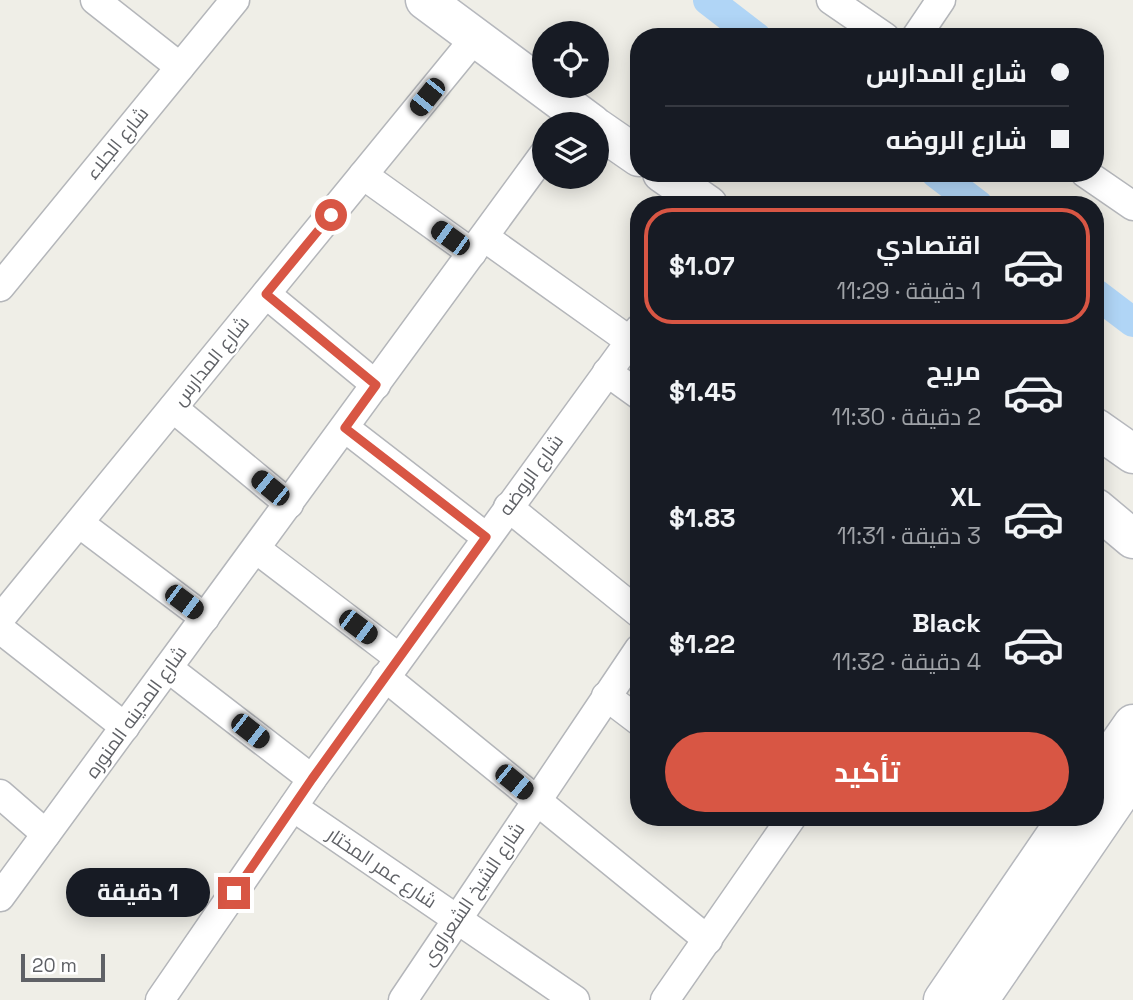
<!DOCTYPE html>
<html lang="ar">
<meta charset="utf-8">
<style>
body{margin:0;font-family:"Space Grotesk",Cairo,sans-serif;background:#242831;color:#f1f3f6;direction:rtl;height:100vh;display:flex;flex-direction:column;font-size:26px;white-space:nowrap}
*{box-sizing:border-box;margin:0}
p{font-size:23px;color:#9ea1a6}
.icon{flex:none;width:38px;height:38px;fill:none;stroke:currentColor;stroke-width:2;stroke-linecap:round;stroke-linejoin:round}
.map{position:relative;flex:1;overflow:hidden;direction:ltr}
.panel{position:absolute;left:630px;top:196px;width:474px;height:630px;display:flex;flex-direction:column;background:#171b24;border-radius:28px;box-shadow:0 4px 18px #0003;direction:rtl}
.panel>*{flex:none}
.hud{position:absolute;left:630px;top:28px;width:474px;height:154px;border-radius:28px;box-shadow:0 4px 18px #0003;direction:rtl;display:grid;align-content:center;height:154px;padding:0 35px;background:#171b24}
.controls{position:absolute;left:532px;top:21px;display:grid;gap:14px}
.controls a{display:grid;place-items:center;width:77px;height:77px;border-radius:50%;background:#171b24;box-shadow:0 4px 18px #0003;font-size:35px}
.scale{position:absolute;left:21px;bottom:18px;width:84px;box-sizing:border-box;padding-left:7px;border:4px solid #5f6166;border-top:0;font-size:19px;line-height:24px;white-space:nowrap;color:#5f6166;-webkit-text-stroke:5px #fff;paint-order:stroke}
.end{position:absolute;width:32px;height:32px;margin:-16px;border:9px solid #d85644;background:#fff;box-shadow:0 0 0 4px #fff}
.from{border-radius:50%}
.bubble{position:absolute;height:49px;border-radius:24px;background:#171b24;box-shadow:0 4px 18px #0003;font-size:23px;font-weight:700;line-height:49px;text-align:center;direction:rtl}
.car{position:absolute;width:21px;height:42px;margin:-21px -10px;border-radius:9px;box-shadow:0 0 5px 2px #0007;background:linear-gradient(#222 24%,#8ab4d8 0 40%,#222 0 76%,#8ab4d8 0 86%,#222 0)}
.hud b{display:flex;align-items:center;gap:24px;height:66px;font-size:26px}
.hud b+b{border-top:2px solid #363941}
.hud i{width:18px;height:18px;background:#f1f3f6}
ul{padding:12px 0 0;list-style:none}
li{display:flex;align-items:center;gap:21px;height:116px;margin:0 14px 10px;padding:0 21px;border:4px solid transparent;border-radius:28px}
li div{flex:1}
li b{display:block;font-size:26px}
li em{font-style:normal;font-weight:700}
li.active{border-color:#d85644}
li>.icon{width:63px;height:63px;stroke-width:1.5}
.primary-button{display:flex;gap:14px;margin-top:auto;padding:14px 35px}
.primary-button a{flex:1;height:80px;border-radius:42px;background:#d85644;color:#fff;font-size:28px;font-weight:700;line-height:80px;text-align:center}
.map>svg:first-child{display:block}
</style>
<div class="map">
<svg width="1133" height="1000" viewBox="0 0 1133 1000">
<rect width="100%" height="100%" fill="#efeee7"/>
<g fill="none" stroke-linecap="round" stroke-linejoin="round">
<g stroke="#b0d5f6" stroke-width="30">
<path d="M 708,0 L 756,37"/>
<path d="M 936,173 L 978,205"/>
<path d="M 1096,294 L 1133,322"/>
</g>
<defs>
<g id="street">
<path d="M 95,0 L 180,67"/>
<path d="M 831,0 L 885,37"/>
<path d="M 916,37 L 941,0"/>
<path d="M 1085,173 L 1133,206"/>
<path d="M 363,175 L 472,253"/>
<path d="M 484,237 L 630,341"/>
<path d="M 0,287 L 235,0"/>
<path d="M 266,294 L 376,385"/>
<path d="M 607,372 L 639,395"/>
<path d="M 173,408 L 289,504"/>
<path d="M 345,428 L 486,537"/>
<path d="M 508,507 L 639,613"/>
<path d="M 79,523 L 205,618"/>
<path d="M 256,549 L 399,658"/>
<path d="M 0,619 L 475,38"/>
<path d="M 0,629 L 125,727"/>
<path d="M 168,668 L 312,779"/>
<path d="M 385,677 L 708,940"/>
<path d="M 606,696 L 639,721"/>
<path d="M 0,794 L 46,834"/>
<path d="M 293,807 L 575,1000"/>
<path d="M 0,897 L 544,154"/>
<path d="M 160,1000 L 312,779 L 639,329"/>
<path d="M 403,1000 L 639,649"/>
<path d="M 665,1000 L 792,817"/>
</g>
<g id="secondary">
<path d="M 425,0 L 592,124"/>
<path d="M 597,128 L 639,157"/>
<path d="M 662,173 L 708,205"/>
<path d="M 1096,428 L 1133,454"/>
<path d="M 1096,508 L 1133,539"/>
<path d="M 1096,777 L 1133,724"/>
<path d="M 943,1000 L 1068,817"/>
<path d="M 979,1000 L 1133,775"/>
</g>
</defs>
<use href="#street" stroke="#b4b6ba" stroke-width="31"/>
<use href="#secondary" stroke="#b6b8bd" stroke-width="41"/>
<use href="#street" stroke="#fff" stroke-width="28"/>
<use href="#secondary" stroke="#fff" stroke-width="38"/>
</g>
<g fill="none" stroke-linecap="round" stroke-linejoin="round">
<path stroke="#d85644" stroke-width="9" d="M 234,893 L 312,779 L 486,537 L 345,428 L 376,385 L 266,294 L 331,215"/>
</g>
<g text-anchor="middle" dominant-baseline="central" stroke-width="5" stroke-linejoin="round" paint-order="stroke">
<g font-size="19" fill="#5f6166" stroke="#fff">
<text transform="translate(117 143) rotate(-51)">شارع الجلاء</text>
<text transform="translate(211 361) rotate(-51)">شارع المدارس</text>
<text transform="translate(531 475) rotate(-54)">شارع الروضه</text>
<text transform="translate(136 712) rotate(-54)">شارع المدينه المنوره</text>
<text transform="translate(382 868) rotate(34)">شارع عمر المختار</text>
<text transform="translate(473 894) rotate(-56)">شارع الشيخ الشعراوى</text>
</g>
</g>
</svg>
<div class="controls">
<a><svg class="icon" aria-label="locate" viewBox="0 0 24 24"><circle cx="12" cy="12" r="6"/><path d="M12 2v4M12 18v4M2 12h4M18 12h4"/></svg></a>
<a><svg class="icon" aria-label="layers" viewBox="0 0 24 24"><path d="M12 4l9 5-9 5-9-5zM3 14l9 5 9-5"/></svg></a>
</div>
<div class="scale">20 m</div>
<i class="end from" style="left:331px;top:215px"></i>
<i class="end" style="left:234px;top:893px"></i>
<div class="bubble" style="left:66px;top:868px;width:144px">1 دقيقة</div>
<i class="car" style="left:427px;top:97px;rotate:219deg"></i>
<i class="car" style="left:450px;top:238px;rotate:306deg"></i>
<i class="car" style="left:270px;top:488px;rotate:309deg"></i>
<i class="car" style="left:184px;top:602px;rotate:127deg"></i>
<i class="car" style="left:358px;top:627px;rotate:127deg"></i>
<i class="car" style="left:250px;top:731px;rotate:128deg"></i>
<i class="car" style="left:514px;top:782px;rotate:129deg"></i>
<div class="hud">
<b><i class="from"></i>شارع المدارس</b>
<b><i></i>شارع الروضه</b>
</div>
<section class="panel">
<ul>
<li class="active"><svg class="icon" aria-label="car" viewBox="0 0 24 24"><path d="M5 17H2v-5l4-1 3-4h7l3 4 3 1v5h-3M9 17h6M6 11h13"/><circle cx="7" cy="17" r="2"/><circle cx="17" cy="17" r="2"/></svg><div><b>اقتصادي</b><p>1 دقيقة · 11:29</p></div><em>$1.07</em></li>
<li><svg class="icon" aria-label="car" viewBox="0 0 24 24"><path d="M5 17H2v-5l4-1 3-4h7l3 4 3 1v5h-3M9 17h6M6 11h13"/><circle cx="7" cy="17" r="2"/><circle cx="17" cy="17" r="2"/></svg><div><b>مريح</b><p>2 دقيقة · 11:30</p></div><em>$1.45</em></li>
<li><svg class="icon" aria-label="car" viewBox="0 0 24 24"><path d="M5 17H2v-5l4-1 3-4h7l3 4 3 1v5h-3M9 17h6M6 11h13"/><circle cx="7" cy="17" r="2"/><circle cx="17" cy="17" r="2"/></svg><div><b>XL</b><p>3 دقيقة · 11:31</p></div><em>$1.83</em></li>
<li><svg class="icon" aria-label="car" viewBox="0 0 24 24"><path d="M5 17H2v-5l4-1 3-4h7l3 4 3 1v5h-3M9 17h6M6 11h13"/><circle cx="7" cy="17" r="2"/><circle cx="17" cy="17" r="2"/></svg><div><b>Black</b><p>4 دقيقة · 11:32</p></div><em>$1.22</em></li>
</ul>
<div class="primary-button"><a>تأكيد</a></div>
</section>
</div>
